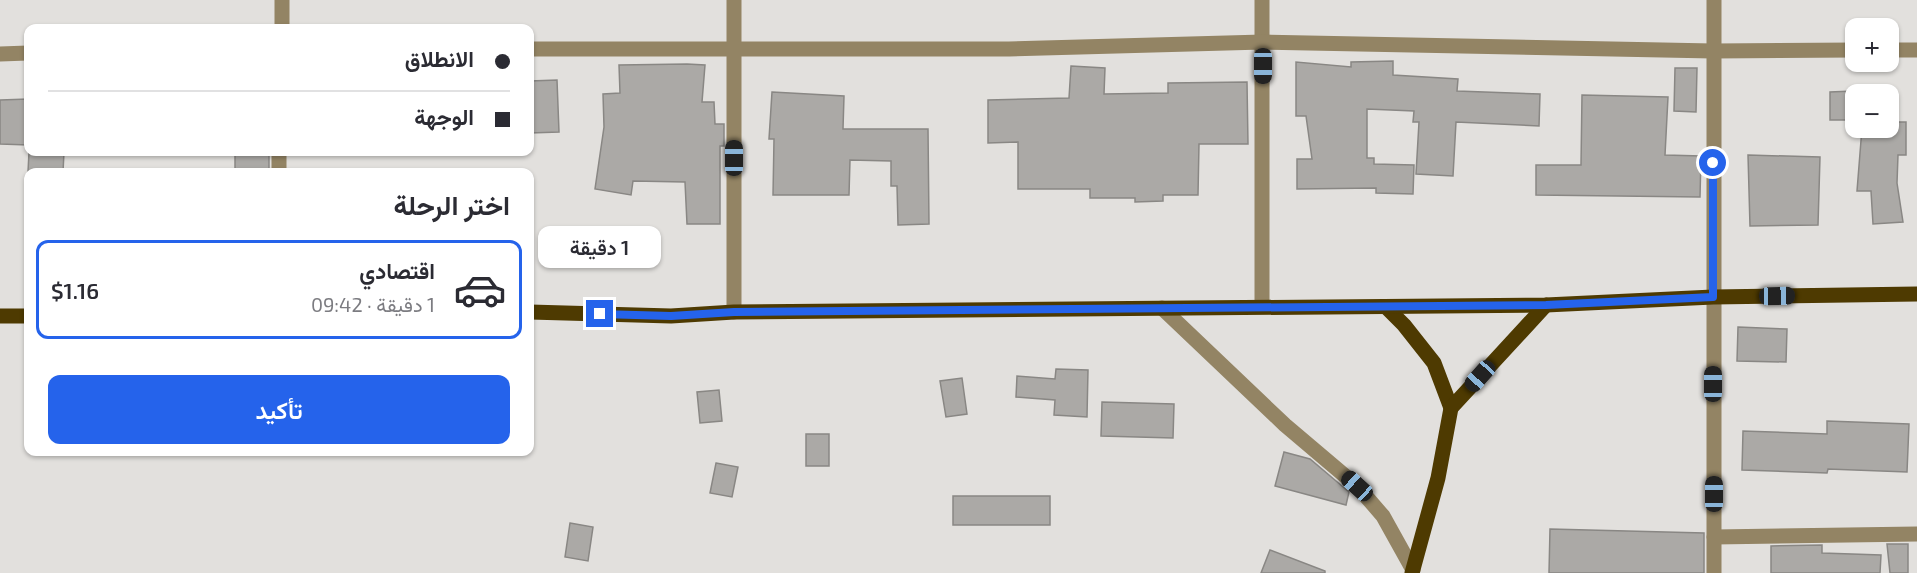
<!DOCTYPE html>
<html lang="ar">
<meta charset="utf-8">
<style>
body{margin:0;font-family:"Exo 2",Vazirmatn,sans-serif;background:#f7f7f7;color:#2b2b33;direction:rtl;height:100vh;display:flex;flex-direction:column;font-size:22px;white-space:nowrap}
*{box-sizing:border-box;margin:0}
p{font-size:20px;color:#7c7c81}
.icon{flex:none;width:33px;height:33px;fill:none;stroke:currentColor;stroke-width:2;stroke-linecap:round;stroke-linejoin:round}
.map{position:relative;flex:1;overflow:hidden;direction:ltr}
.drawer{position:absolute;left:24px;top:168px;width:510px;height:288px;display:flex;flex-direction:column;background:#fff;border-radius:12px;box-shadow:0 2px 4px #0004;direction:rtl}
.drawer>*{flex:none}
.banner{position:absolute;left:24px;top:24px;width:510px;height:132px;border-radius:12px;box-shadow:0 2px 4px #0004;direction:rtl;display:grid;align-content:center;height:132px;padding:0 24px;background:#fff}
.fabs{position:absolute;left:1845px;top:18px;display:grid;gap:12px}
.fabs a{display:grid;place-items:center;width:54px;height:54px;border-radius:12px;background:#fff;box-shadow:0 2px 4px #0004;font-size:30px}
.end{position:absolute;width:27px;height:27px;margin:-14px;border:8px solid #2563eb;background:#fff;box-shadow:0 0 0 3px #fff}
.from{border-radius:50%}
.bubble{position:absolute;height:42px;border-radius:12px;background:#fff;box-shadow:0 2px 4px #0004;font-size:20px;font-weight:600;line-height:42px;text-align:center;direction:rtl}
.car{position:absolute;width:18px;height:36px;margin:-18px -9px;border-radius:8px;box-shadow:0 0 4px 2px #0007;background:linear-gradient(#222 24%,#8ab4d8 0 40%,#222 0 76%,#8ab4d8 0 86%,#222 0)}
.banner b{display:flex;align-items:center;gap:21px;height:57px;font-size:22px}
.banner b+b{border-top:2px solid #e1e1e2}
.banner i{width:15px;height:15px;background:#2b2b33}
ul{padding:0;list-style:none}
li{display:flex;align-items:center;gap:18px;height:99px;margin:0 12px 9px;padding:0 12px;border:3px solid transparent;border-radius:12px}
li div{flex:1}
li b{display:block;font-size:22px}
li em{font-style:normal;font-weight:600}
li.active{border-color:#2563eb}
li>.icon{width:54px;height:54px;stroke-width:1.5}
h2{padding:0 24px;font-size:27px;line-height:72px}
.primary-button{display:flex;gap:12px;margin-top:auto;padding:12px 24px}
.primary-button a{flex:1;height:69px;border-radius:12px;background:#2563eb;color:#fff;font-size:24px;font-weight:600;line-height:69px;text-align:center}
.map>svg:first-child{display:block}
</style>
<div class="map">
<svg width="1917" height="573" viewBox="0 0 1917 573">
<rect width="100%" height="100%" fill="#e2e0dd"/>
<g fill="#aba9a6" stroke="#898784" stroke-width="1.5">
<path d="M 1393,61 L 1393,75 L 1458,79 L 1457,91 L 1540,94 L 1539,126 L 1456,122 L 1453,176 L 1416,174 L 1419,122 L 1413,122 L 1414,111 L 1367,109 L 1367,158 L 1374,158 L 1374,164 L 1414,165 L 1413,194 L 1376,193 L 1376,188 L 1297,189 L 1297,159 L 1312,159 L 1306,116 L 1296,116 L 1296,62 L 1351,67 L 1351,62 Z"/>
<path d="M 687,64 L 705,65 L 702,102 L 714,102 L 715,124 L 724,124 L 724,146 L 720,146 L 720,224 L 687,224 L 685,182 L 633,181 L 631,195 L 595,189 L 604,127 L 603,94 L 620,93 L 619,65 Z"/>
<path d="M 1071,66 L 1105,68 L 1104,94 L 1168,93 L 1168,83 L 1247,82 L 1248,144 L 1199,144 L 1198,195 L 1163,195 L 1163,201 L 1135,202 L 1135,198 L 1090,198 L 1090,189 L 1018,189 L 1018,142 L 988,143 L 988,100 L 1069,98 Z"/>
<path d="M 1675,68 L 1697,68 L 1696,112 L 1674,111 Z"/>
<path d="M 557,80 L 559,132 L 530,133 L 530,81 Z"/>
<path d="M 1853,91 L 1853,120 L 1830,120 L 1830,92 Z"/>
<path d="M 772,92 L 844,96 L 843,129 L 928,129 L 929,224 L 898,225 L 897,186 L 891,186 L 891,161 L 850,160 L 849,195 L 773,195 L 774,139 L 769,139 Z"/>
<path d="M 1582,95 L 1668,97 L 1665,155 L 1701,156 L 1700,197 L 1536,195 L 1536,165 L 1581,165 Z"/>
<path d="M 28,99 L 28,145 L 0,144 L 0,100 Z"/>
<path d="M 1888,122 L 1906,122 L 1906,155 L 1898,155 L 1897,183 L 1903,222 L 1873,224 L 1871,191 L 1857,191 L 1862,128 L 1888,128 Z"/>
<path d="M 29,152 L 64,152 L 63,172 L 28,172 Z"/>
<rect x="235" y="152" width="34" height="20"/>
<path d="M 1748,155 L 1820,157 L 1818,225 L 1750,226 Z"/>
<path d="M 1738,327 L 1787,329 L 1786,362 L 1737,361 Z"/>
<path d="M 1056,369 L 1088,370 L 1087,417 L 1054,415 L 1055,400 L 1016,397 L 1017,376 L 1055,379 Z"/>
<path d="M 962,378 L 967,414 L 946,417 L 940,381 Z"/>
<path d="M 719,390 L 722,421 L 700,423 L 697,392 Z"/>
<path d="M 1102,402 L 1174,404 L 1173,438 L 1101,436 Z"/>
<path d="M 1827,421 L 1909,424 L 1907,472 L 1828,469 L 1827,473 L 1742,470 L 1743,431 L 1827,434 Z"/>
<rect x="806" y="434" width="23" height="32"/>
<path d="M 1284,452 L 1310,459 L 1349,492 L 1346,505 L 1275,486 Z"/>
<path d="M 716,463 L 738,467 L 732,497 L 710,493 Z"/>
<rect x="953" y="496" width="97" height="29"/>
<path d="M 570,523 L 593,527 L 588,561 L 565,557 Z"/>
<path d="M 1550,529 L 1704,533 L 1704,573 L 1549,573 Z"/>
<path d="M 1887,544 L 1908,544 L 1908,573 L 1890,573 Z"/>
<path d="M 1822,545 L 1822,553 L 1881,555 L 1880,573 L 1771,573 L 1771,546 Z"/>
<path d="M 1270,550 L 1325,571 L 1325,573 L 1261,573 Z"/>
</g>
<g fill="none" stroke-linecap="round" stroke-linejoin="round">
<g stroke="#938464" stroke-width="15">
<path d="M 734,0 L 734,312"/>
<path d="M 1262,0 L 1262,306"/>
<path d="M 282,28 L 282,0"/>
<path d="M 530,49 L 1009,49 L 1263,42 L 1713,51 L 1856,50"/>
<path d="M 1888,50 L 1917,50"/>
<path d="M 0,54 L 28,53"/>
<path d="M 279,172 L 279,152"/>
<path d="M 1162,308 L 1285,425 L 1357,486 L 1383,516 L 1413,570"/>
<path d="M 1714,537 L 1917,534"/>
<path d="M 1714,573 L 1714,0"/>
</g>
<g stroke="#4e3a01" stroke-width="15">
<path d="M 1386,307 L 1404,325 L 1434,363 L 1451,408"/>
<path d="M 530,312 L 671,316 L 734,312 L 1546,305 L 1713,297 L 1917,294"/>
<path d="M 0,316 L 28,316"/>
<path d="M 1412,573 L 1438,478 L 1451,408 L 1546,305"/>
</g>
</g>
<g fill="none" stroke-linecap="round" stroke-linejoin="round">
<path stroke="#2563eb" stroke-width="8" d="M 600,314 L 671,316 L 734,312 L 1546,305 L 1713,297 L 1713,163"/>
</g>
</svg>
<div class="fabs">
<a>+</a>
<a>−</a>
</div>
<i class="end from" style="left:1713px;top:163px"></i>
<i class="end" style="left:600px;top:314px"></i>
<div class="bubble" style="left:538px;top:226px;width:123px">1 دقيقة</div>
<i class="car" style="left:1263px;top:66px;rotate:180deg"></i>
<i class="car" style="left:734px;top:158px;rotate:0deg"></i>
<i class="car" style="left:1777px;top:296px;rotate:89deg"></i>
<i class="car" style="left:1480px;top:376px;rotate:222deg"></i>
<i class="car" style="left:1713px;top:384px;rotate:0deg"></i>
<i class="car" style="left:1357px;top:486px;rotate:312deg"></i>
<i class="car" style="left:1714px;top:494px;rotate:0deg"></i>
<div class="banner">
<b><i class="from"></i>الانطلاق</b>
<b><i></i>الوجهة</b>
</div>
<section class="drawer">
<h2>اختر الرحلة</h2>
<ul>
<li class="active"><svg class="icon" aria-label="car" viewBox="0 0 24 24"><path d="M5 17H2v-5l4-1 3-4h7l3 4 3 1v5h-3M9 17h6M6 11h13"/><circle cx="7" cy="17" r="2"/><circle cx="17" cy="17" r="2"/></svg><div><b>اقتصادي</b><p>1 دقيقة · 09:42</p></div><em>$1.16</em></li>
</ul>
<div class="primary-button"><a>تأكيد</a></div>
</section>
</div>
